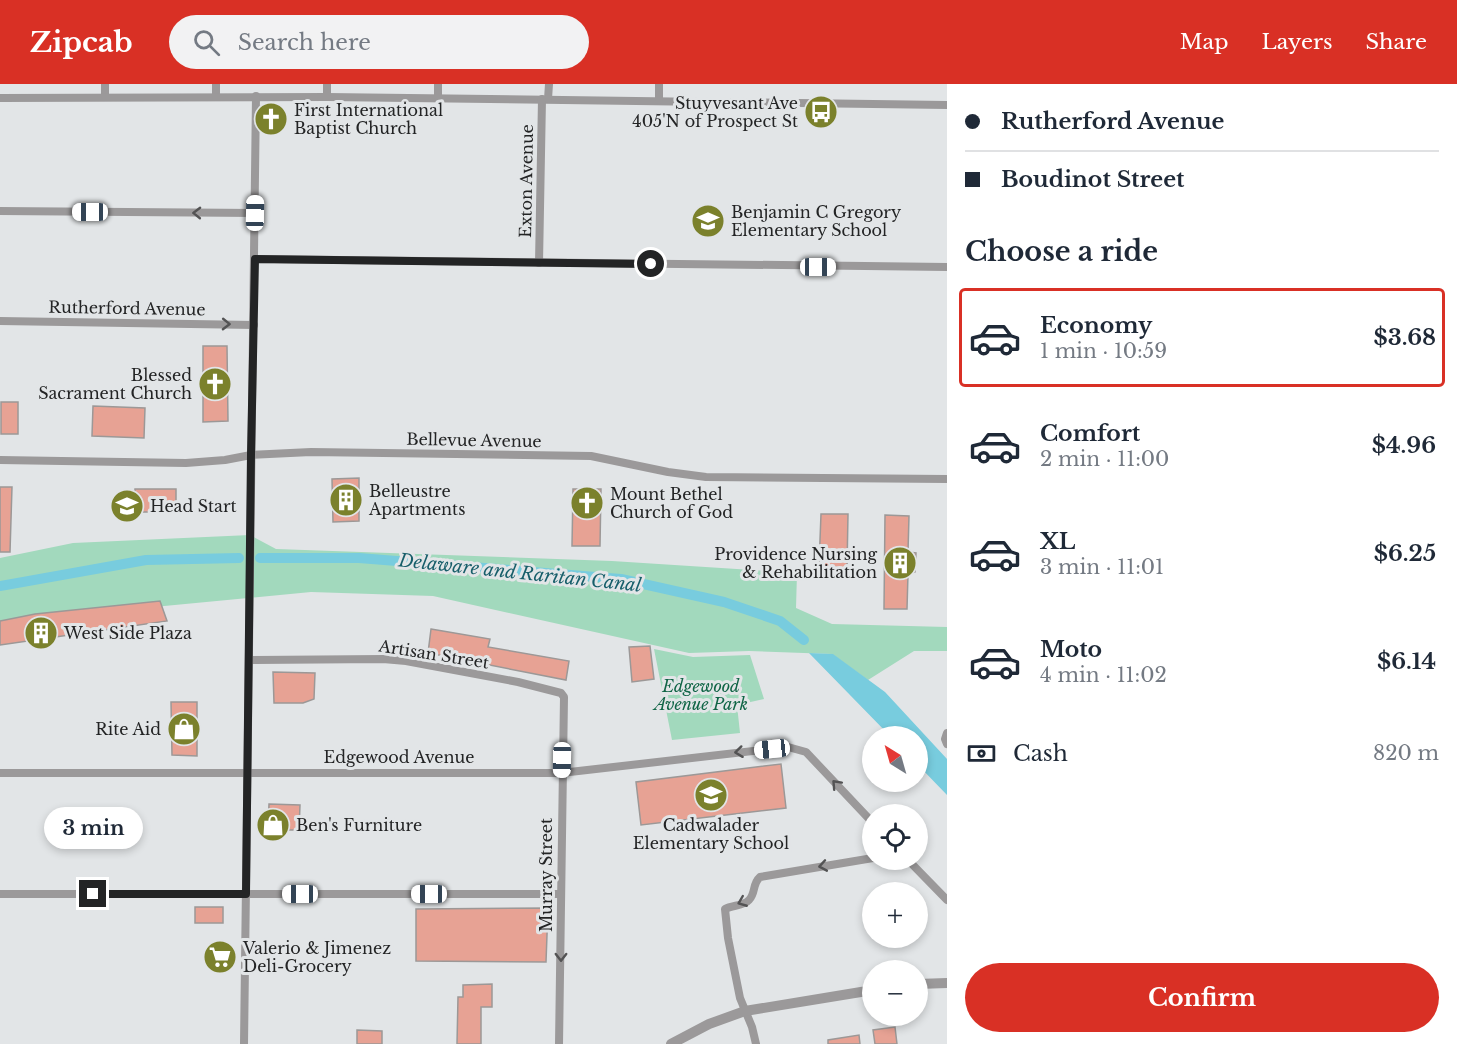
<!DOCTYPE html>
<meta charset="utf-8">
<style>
body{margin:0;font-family:"Libre Baskerville",serif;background:#f2f2f3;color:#1f2937;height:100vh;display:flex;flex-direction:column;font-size:22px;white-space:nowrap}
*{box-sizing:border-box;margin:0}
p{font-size:20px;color:#747a83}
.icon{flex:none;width:33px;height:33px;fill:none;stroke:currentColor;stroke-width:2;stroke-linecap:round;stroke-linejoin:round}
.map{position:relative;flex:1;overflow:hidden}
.details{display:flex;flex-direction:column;background:#fff;width:510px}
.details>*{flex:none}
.hud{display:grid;align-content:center;height:132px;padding:0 18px;background:#fff}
.needle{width:39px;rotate:323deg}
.controls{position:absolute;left:862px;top:642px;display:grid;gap:12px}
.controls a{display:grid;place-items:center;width:66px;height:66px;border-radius:50%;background:#fff;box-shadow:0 3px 9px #0003;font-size:30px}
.end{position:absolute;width:27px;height:27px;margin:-14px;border:8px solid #232425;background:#fff;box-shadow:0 0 0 3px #fff}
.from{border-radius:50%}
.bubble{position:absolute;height:42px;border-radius:21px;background:#fff;box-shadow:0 3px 9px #0003;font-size:20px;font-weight:700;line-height:42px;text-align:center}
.car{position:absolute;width:18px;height:36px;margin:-18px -9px;border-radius:8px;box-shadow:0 0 4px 2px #0007;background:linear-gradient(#fff 24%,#345 0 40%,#fff 0 76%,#345 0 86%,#fff 0)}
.hud b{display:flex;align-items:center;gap:21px;height:57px;font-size:22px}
.hud b+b{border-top:2px solid #e0e1e3}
.hud i{width:15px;height:15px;background:#1f2937}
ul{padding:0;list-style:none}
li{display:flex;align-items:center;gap:18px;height:99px;margin:0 12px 9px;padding:0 6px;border:3px solid transparent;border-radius:6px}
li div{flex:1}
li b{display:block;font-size:22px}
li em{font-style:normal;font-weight:700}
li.on{border-color:#d93025}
li>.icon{width:54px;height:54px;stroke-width:1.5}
h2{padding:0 18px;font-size:27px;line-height:72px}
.pay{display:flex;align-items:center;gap:15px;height:66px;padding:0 18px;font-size:22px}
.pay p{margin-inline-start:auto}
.cta{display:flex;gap:12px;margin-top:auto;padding:12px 18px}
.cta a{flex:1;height:69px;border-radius:36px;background:#d93025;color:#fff;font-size:24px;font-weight:700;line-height:69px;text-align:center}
header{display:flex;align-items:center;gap:36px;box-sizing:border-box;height:84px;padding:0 30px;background:#d93025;color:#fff}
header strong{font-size:28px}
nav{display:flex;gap:33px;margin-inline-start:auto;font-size:21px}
.search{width:420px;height:54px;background:#f2f2f3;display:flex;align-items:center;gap:15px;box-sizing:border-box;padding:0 21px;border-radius:33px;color:#747a83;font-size:22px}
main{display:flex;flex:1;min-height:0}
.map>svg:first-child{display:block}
</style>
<header>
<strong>Zipcab</strong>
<div class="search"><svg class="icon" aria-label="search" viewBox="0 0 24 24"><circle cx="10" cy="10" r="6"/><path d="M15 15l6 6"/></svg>Search here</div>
<nav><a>Map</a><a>Layers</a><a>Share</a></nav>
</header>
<main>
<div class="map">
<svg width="947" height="960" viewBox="0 0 947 960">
<rect width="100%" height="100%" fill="#e2e5e7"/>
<g fill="#a2d9bd">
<path d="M 250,451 L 276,465 L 612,477 L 797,489 L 796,524 L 832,540 L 947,543 L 947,567 L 914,567 L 868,596 L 832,570 L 749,567 L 689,569 L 433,512 L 311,508 L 49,533 L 0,541 L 0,474 L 73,459 Z"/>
<path d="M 654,565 L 693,573 L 750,571 L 764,615 L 737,621 L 740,649 L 672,656 Z"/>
</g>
<path fill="#78ccde" d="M 809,569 L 833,570 L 885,608 L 947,675 L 947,711 L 918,681 L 918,652 L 890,652 Z"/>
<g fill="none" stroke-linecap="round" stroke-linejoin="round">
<g stroke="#78ccde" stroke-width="10">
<path d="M 260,474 L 359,474 L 621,495 L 724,518 L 780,537 L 804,556"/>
<path d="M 0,502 L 146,476 L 239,474"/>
</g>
</g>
<g fill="#e7a294" stroke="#9c9897" stroke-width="1.5">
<path d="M 203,262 L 227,262 L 228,337 L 203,338 Z"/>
<rect x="1" y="318" width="17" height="32"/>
<path d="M 93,322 L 145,324 L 144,354 L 92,352 Z"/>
<path d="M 359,394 L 359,437 L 333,438 L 332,395 Z"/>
<path d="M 0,403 L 12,403 L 10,468 L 0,468 Z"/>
<path d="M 135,405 L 176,405 L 176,428 L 134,428 Z"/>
<path d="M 573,405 L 601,405 L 600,462 L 572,462 Z"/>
<path d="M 821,430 L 848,430 L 847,484 L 819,482 Z"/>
<path d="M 885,431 L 909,432 L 908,468 L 916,469 L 915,488 L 908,490 L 907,525 L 884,525 Z"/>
<path d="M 160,517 L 167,537 L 0,561 L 0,537 L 35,530 Z"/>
<path d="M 431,545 L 490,555 L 488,563 L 569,577 L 566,596 L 428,569 Z"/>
<path d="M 650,562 L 654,595 L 632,598 L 629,563 Z"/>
<path d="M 273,588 L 315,589 L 314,615 L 303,619 L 274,619 Z"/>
<path d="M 171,618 L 197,618 L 197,672 L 172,671 Z"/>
<path d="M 781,680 L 786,724 L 641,741 L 636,698 Z"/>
<path d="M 269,720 L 300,721 L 299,746 L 268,746 Z"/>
<rect x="195" y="823" width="28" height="16"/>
<path d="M 548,824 L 546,878 L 416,877 L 416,825 Z"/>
<path d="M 492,900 L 492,923 L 481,923 L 481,960 L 457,960 L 458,913 L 463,913 L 463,901 Z"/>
<path d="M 895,943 L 897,960 L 875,960 L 873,946 Z"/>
<path d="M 357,946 L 382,947 L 382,960 L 357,960 Z"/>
<path d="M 859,951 L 860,960 L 828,960 L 828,956 Z"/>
</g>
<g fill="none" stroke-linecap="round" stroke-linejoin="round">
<g stroke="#9b999a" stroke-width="8">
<path d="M 105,0 L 105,13"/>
<path d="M 216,12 L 216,0"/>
<path d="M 327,13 L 327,0"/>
<path d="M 0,14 L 327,13 L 947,21"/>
<path d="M 438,14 L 438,0"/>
<path d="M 548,15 L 549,0"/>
<path d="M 659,16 L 659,0"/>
<path d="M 0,127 L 255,129"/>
<path d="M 255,175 L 947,183"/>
<path d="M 539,179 L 542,15"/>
<path d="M 0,237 L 254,241"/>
<path d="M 0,376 L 186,379 L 225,376 L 251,371 L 311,368 L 591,372 L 668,388 L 706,393 L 947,395"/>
<path d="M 250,576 L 383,575 L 406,577 L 518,598 L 561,609 L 564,613 L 559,960"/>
<path d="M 947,649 L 945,655 L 947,660"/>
<path d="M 0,689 L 561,689 L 788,663 L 806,668 L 873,739"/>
<path d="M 908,776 L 947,816"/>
<path d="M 0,810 L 561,810"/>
<path d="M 244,960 L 256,12"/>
<path d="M 756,960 L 752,943 L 740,914 L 728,854 L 725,825 C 732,821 744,822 749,816 C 756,809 752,800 760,793 L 873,774"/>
</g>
<g stroke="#9b999a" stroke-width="10">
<path d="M 918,900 L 947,899"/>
<path d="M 671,960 L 709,940 L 745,927 L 873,906"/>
</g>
</g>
<defs><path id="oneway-chevron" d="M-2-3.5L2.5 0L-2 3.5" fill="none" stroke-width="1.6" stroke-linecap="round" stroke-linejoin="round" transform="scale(1.5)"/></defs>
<g stroke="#535354">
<use href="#oneway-chevron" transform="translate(197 129) rotate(-179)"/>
<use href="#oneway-chevron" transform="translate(226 240) rotate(1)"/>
<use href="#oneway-chevron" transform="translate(739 668) rotate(173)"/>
<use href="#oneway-chevron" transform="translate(836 700) rotate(-133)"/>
<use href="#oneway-chevron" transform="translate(823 782) rotate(170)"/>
<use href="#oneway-chevron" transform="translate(742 818) rotate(158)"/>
<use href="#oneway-chevron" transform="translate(561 873) rotate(90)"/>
</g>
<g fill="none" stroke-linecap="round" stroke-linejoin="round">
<path stroke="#232425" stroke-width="8" d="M 93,810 L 246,810 L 251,370 L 255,175 L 651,180"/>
</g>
<defs>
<symbol id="bus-disc" viewBox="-11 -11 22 22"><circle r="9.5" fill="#7b812c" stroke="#e2e5e7"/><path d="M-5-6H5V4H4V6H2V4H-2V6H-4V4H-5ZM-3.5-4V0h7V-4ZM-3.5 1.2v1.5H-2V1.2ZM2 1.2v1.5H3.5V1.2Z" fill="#fff"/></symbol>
<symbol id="church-disc" viewBox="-11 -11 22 22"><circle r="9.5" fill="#7b812c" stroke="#e2e5e7"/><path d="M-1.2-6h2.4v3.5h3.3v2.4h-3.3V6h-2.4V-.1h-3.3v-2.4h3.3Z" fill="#fff"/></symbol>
<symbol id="school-disc" viewBox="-11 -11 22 22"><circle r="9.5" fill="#7b812c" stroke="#e2e5e7"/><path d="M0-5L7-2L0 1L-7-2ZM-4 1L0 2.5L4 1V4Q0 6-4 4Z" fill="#fff"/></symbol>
<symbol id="building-disc" viewBox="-11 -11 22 22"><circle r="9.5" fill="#7b812c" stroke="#e2e5e7"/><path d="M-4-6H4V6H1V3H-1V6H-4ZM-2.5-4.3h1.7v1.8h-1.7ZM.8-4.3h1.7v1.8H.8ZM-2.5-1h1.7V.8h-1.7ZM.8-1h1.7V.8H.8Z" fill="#fff"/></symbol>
<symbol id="shop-disc" viewBox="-11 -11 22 22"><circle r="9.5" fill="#7b812c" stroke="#e2e5e7"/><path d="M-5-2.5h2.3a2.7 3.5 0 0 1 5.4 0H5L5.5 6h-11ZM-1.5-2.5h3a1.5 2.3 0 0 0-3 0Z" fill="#fff"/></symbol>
<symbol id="supermarket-disc" viewBox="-11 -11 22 22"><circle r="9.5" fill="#7b812c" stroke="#e2e5e7"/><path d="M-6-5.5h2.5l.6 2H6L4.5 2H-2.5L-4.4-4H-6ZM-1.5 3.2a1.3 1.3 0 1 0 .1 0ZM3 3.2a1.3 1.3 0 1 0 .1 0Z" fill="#fff"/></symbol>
</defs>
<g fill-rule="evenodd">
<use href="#bus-disc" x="802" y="9" width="38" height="38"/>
<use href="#church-disc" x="252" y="16" width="38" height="38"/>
<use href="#school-disc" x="689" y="118" width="38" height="38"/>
<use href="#church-disc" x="196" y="281" width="38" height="38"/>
<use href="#building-disc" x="327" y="397" width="38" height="38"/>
<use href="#church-disc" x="568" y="400" width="38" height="38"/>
<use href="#school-disc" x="108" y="403" width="38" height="38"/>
<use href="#building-disc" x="881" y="460" width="38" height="38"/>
<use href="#building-disc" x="22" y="530" width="38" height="38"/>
<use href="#shop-disc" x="165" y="626" width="38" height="38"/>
<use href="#school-disc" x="692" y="692" width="38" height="38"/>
<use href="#shop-disc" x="254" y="722" width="38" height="38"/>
<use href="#supermarket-disc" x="201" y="854" width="38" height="38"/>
</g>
<g text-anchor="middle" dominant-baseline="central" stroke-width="6" stroke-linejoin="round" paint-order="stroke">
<g font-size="16" fill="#232425" stroke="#e2e5e7" text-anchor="start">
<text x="798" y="19" text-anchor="end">Stuyvesant Ave<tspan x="798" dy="18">405'N of Prospect St</tspan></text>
<text x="294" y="26">First International<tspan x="294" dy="18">Baptist Church</tspan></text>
<text x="731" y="128">Benjamin C Gregory<tspan x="731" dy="18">Elementary School</tspan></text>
<text x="192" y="291" text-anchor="end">Blessed<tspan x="192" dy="18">Sacrament Church</tspan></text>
<text x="369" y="407">Belleustre<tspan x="369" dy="18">Apartments</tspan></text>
<text x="610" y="410">Mount Bethel<tspan x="610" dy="18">Church of God</tspan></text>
<text x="150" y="422">Head Start</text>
<text x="877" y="470" text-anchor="end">Providence Nursing<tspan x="877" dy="18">&amp; Rehabilitation</tspan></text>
<text x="64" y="549">West Side Plaza</text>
<text x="161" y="645" text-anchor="end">Rite Aid</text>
<text x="296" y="741">Ben's Furniture</text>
<text x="711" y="741" text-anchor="middle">Cadwalader<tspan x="711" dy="18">Elementary School</tspan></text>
<text x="243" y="864">Valerio &amp; Jimenez<tspan x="243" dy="18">Deli-Grocery</tspan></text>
</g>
<g font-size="16" fill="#232425" stroke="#e2e5e7">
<text transform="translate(526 97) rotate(-89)">Exton Avenue</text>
<text transform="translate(127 224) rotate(1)">Rutherford Avenue</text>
<text transform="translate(474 356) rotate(1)">Bellevue Avenue</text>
<text transform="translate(434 570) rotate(9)">Artisan Street</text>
<text x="399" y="673">Edgewood Avenue</text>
<text transform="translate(546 791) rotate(-90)">Murray Street</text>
</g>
<g font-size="16" font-style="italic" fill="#106546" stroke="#e2e5e7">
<text x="701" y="602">Edgewood<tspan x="701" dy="18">Avenue Park</tspan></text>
</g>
<g font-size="18" font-style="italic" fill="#175e6a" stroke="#e2e5e7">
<text transform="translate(520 489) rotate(6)">Delaware and Raritan Canal</text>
</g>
</g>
</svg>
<div class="controls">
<a><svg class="needle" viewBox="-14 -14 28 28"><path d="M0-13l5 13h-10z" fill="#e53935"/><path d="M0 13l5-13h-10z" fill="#747a83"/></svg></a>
<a><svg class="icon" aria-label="locate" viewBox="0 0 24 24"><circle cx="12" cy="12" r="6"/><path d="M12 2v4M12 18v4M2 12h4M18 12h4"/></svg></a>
<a>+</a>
<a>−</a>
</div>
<i class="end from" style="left:651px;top:180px"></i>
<i class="end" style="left:93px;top:810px"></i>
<div class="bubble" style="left:44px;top:723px;width:99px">3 min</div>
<i class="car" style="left:90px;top:128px;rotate:270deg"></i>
<i class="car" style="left:255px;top:129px;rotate:1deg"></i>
<i class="car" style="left:818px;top:183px;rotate:90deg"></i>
<i class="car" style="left:772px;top:665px;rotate:264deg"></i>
<i class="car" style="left:562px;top:676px;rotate:181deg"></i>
<i class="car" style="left:300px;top:810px;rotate:270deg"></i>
<i class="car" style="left:429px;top:810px;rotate:270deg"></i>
</div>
<section class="details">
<div class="hud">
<b><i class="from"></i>Rutherford Avenue</b>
<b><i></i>Boudinot Street</b>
</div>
<h2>Choose a ride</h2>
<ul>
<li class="on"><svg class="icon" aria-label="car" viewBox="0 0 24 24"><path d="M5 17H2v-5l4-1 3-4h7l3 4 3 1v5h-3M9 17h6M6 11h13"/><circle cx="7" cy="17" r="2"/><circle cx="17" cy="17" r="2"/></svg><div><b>Economy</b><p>1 min · 10:59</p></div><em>$3.68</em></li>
<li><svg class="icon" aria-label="car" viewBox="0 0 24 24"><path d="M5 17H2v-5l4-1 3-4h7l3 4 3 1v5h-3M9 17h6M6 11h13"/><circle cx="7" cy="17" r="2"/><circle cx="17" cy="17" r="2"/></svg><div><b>Comfort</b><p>2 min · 11:00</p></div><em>$4.96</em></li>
<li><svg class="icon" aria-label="car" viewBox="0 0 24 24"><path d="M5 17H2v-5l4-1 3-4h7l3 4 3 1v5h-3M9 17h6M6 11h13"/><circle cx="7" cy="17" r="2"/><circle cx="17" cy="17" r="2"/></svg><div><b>XL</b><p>3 min · 11:01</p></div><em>$6.25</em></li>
<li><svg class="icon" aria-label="car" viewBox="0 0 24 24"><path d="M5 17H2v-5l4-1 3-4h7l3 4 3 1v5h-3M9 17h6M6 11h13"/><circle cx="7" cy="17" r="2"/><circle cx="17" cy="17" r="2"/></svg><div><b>Moto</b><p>4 min · 11:02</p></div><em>$6.14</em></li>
</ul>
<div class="pay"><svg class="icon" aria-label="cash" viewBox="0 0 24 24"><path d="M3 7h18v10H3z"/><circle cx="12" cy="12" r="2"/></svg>Cash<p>820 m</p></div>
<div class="cta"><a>Confirm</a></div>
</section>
</main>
